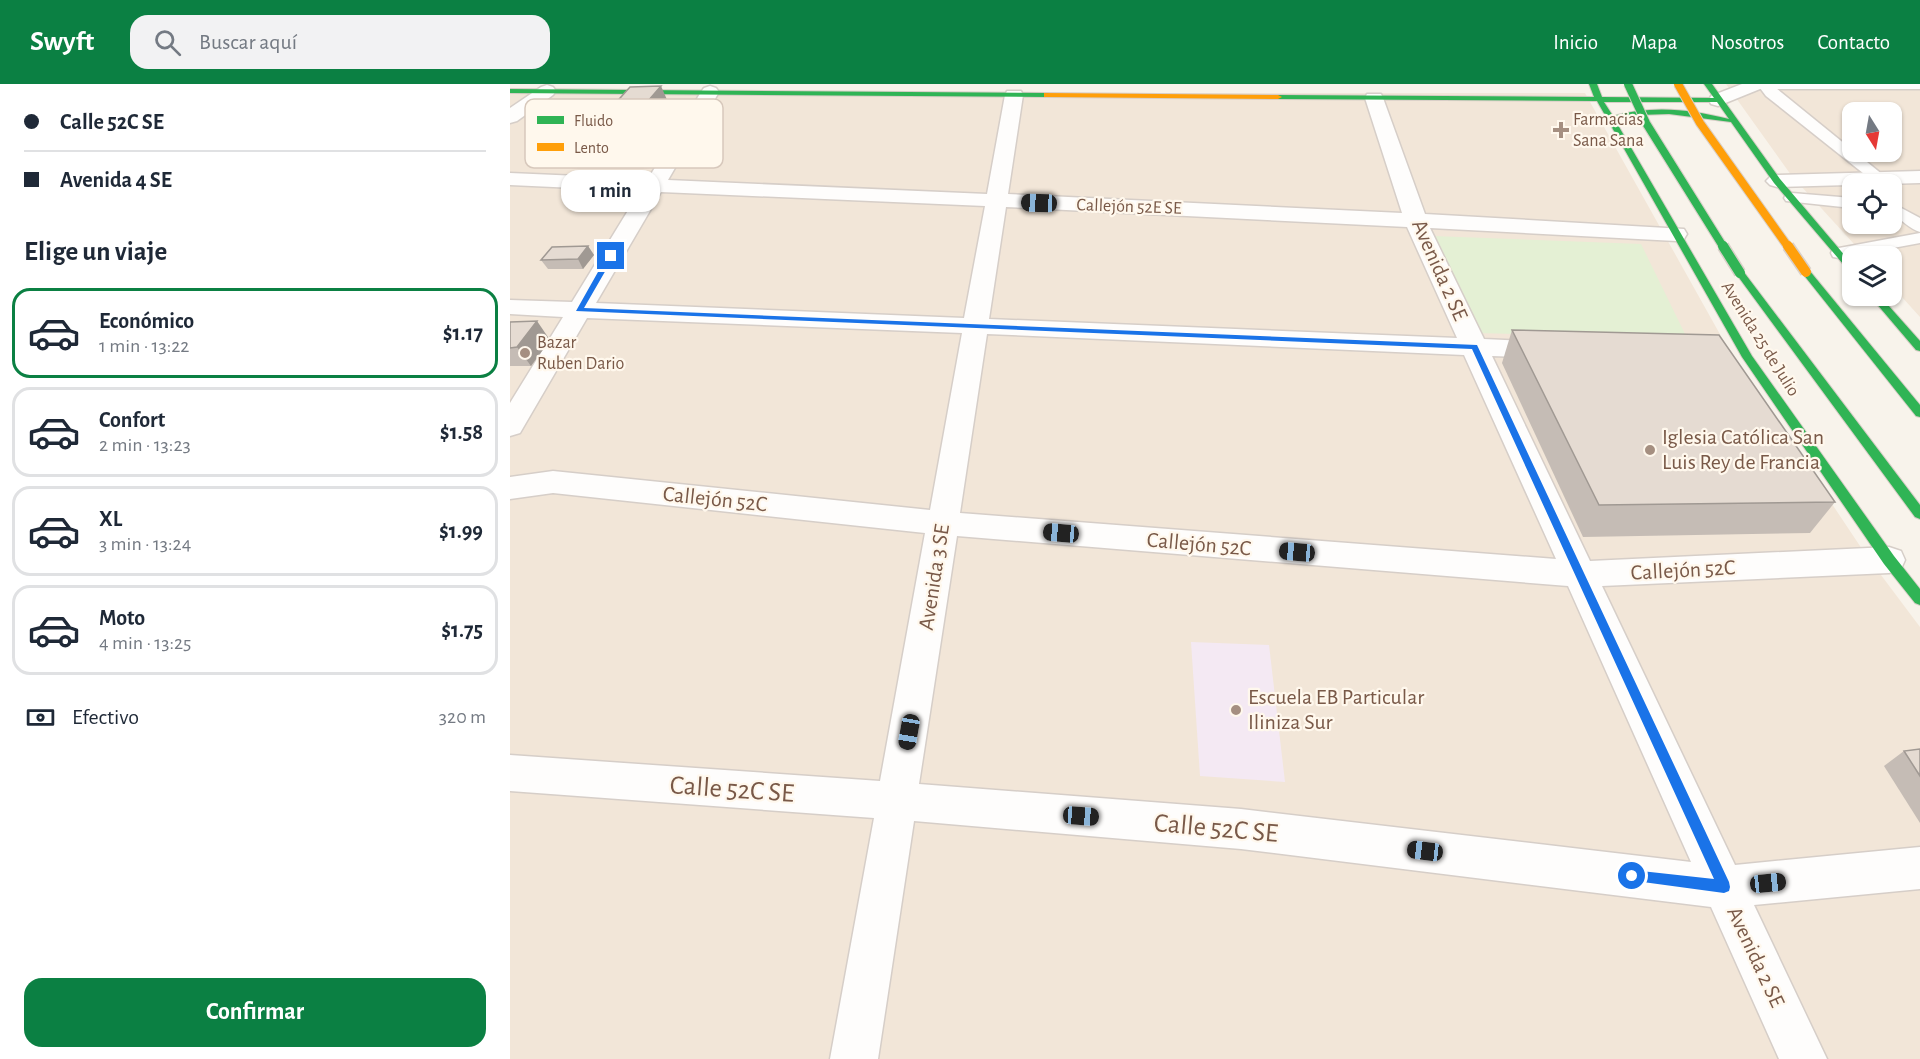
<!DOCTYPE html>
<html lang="es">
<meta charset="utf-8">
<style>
body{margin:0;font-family:"Alegreya Sans",sans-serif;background:#f2f2f3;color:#1f2937;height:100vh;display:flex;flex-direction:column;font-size:22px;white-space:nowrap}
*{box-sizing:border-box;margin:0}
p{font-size:20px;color:#747a83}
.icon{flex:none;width:33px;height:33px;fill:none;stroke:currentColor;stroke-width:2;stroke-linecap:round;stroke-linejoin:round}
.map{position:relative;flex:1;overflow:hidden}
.drawer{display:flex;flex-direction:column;background:#fff;width:510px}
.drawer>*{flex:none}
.top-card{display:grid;align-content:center;height:132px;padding:0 24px;background:#fff}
.needle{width:39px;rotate:169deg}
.fabs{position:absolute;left:1332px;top:18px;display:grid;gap:12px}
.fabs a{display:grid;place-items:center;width:60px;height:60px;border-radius:12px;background:#fff;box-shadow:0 2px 4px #0004;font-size:30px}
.end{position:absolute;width:27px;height:27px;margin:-14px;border:8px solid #1a73e8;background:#fff;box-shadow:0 0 0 3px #fff}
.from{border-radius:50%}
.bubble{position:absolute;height:42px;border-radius:18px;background:#fff;box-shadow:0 2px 4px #0004;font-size:20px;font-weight:700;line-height:42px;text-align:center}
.car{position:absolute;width:18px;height:36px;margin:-18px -9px;border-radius:8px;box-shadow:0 0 4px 2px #0007;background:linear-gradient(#222 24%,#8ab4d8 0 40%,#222 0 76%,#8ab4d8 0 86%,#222 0)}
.top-card b{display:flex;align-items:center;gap:21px;height:57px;font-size:22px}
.top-card b+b{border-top:2px solid #e0e1e3}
.top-card i{width:15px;height:15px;background:#1f2937}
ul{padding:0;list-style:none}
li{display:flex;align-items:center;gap:18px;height:90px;margin:0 12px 9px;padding:0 12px;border:3px solid #e0e1e3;border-radius:18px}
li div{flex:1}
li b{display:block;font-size:22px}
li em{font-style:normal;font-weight:700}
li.selected{border-color:#0b8043}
li>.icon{width:54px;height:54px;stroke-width:1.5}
h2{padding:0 24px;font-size:27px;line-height:72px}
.pay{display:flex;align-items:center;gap:15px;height:66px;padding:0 24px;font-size:22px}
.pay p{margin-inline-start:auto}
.button{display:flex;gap:12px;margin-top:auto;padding:12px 24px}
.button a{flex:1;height:69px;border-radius:18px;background:#0b8043;color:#fff;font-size:24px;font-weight:700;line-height:69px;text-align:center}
header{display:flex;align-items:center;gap:36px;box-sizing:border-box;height:84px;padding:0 30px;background:#0b8043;color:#fff}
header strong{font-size:28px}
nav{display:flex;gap:33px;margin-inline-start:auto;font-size:21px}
.search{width:420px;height:54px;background:#f2f2f3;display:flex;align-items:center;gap:15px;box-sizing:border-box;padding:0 21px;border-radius:18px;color:#747a83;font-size:22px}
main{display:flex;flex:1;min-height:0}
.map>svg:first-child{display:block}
</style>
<header>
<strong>Swyft</strong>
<div class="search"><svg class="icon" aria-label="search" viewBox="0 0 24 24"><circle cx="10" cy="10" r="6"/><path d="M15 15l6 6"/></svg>Buscar aquí</div>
<nav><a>Inicio</a><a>Mapa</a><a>Nosotros</a><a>Contacto</a></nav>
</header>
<main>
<section class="drawer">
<div class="top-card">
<b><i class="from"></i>Calle 52C SE</b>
<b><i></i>Avenida 4 SE</b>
</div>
<h2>Elige un viaje</h2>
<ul>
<li class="selected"><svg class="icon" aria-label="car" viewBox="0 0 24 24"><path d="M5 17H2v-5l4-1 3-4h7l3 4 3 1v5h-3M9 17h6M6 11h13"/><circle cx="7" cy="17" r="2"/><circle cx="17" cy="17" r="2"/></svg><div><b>Económico</b><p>1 min · 13:22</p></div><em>$1.17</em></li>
<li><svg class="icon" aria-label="car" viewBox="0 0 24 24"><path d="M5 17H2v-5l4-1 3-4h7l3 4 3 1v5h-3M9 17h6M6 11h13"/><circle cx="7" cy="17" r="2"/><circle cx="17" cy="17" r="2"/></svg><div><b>Confort</b><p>2 min · 13:23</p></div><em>$1.58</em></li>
<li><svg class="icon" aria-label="car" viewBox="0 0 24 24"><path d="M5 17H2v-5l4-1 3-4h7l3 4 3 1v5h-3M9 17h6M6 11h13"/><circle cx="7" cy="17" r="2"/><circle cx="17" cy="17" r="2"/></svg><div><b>XL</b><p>3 min · 13:24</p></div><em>$1.99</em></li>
<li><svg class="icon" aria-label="car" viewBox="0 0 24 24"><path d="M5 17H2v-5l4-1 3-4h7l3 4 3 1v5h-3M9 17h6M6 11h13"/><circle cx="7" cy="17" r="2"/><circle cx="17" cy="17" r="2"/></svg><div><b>Moto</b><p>4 min · 13:25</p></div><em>$1.75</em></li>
</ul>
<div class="pay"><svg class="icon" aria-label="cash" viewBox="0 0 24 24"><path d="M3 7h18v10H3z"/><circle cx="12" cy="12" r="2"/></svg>Efectivo<p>320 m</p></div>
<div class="button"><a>Confirmar</a></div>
</section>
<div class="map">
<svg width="1410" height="975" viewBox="0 0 1410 975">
<rect width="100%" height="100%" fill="#f8f3eb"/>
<g fill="#f2e6d8" fill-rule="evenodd">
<path d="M 1216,0 L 1410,0 L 1410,87 L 1281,91 ZM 1342,28 L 1382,28 L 1382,68 L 1342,68 Z"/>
<path d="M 0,9 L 1075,9 L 1216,261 L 1356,471 L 1410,543 L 1410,975 L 0,975 Z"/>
<path d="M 1410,97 L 1410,233 L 1382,202 L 1382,172 L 1355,172 L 1291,102 ZM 1342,100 L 1382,100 L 1382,140 L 1342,140 Z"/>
</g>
<path fill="#f4e9f3" d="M 681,558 L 759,561 L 775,698 L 690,692 Z"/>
<path fill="#e4f0d4" d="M 923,152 L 1131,160 L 1177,254 L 966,249 Z"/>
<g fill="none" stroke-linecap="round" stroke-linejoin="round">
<defs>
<g id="lane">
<path d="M 1247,0 L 1261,0 L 1373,91 L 1376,94 L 1373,97 L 1363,97 L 1256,12 Z"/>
<path d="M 1282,109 L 1342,114 L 1342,124 L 1276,117 L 1274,114 L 1276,111 Z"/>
<path d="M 1382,119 L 1410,134 L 1410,148 C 1401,146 1391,135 1382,130 Z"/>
<path d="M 1410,149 L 1410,159 L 1329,174 L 1323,173 L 1321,169 L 1323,165 L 1329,164 Z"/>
</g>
<g id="street">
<path d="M 1232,0 L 1410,0 L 1410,5 L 1250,5 L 1208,22 L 1201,20 L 1199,16 L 1201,12 Z"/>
<path d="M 37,1 L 43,3 L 46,7 L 43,11 L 7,37 L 0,39 L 0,24 L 31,3 Z"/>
<path d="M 200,2 L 206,4 L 209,8 L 158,96 L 477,110 L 495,11 L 497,7 L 511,7 L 513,11 L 498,110 L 892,129 L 855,14 L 857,10 L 871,10 L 873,14 L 915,130 L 1174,145 L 1177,150 L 1174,155 L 1166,157 L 920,144 L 974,255 L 1040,258 L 1049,260 L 1053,266 L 1049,272 L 1040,274 L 982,272 L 1080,477 L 1379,463 L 1391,467 L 1395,476 L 1391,485 L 1379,489 L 1092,502 L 1225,781 L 1410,763 L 1410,805 L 1244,821 L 1317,975 L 1269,975 L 1201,823 L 731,765 L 404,737 L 368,975 L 320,975 L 364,734 L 0,707 L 0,671 L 370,697 L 415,449 L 43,409 L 0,415 L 0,393 L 43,387 L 420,426 L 452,249 L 77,234 L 10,349 L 0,352 L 0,319 L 53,233 L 0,230 L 0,216 L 62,218 L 130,107 L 0,101 L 0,89 L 138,95 L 191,8 L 194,4 ZM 151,108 L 475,122 L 454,234 L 86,219 ZM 496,123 L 897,143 L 947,254 L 479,235 ZM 477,250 L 954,271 L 1046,475 L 450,429 ZM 447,452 L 1058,502 L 1181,778 L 731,725 L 409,700 Z"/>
<path d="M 1410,87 L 1410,99 L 1267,103 L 1260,101 L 1256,97 L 1260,93 L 1267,91 Z"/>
</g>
<g id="fast">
<path d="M 1079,0 L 1087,0 L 1092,13 L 1204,14 L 1194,0 L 1202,0 L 1270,95 L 1342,180 L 1342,188 L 1339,187 L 1264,99 L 1221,38 L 1159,30 L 1129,31 L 1105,36 L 1242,272 L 1384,472 L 1410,505 L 1410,521 L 1405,519 L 1374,480 L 1232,273 L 1087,17 L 768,15 L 764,13 L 768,11 L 1084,13 ZM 1094,18 L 1207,18 L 1219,35 C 1180,25 1142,21 1103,32 Z"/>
<path d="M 0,5 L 537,9 L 541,11 L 537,13 L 0,9 Z"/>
<path d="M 1296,185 L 1299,186 L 1410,321 L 1410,333 L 1406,332 L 1293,190 L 1293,186 Z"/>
<path d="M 1230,186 L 1233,187 L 1410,421 L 1410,435 L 1405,433 L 1227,191 L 1225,189 Z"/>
<path d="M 1360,212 L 1370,212 L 1410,257 L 1410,267 L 1406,266 Z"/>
</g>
<path id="slow" d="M 534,9 L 768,11 L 772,13 L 768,15 L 537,13 L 534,13 Z"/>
</defs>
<use href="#lane" stroke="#d6cec8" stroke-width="3"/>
<use href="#street" stroke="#d6cec8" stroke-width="3"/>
<use href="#fast" stroke="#d8cec7" stroke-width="2"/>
<use href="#slow" stroke="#d8cec7" stroke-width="2"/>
<use href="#lane" fill="#fefdfc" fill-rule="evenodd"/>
<use href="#street" fill="#fefdfc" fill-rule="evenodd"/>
<use href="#fast" fill="#30b455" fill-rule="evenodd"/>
<use href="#slow" fill="#ff9f0a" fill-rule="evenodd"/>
<defs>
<path id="fast-bridge-far1" d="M 1118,0 L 1136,39 L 1214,164"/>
<path id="fast-bridge" d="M 1213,162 L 1230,189"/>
<path id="slow-bridge-far1" d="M 1168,0 L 1190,39 L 1279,164"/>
<path id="slow-bridge" d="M 1278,162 L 1296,188"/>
</defs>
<use href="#fast-bridge-far1" stroke="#dad0c9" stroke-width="10" stroke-linecap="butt"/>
<use href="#fast-bridge" stroke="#dad0c9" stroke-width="13" stroke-linecap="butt"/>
<use href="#slow-bridge-far1" stroke="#dad0c9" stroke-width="10" stroke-linecap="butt"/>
<use href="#slow-bridge" stroke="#dad0c9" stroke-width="13" stroke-linecap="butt"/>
<use href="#fast-bridge-far1" stroke="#30b455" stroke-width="8"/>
<use href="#fast-bridge" stroke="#30b455" stroke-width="10"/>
<use href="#slow-bridge-far1" stroke="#ff9f0a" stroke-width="8"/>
<use href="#slow-bridge" stroke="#ff9f0a" stroke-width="10"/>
</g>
<g fill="#c5bcb5">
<path d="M 158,18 L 134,49 L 102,50 L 93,33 Z"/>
<path d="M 78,162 L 84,171 L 73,185 L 38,185 L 31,176 Z"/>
<path d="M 0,238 L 40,256 L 21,282 L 0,282 Z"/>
<path d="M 1002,246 L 1325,418 L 1300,449 L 1073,453 L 992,279 Z"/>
<path d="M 1410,665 L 1410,739 L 1374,682 L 1394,667 Z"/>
</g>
<g fill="#a09993">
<path d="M 151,2 L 158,18 L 134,49 L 125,32 Z"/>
<path d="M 78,162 L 84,171 L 73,185 L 68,175 Z"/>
<path d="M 27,237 L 40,256 L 21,282 L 7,263 Z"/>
</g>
<g fill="#e5dbd2" stroke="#a09993" stroke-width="1.5">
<path d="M 151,2 L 125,32 L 93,33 L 120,3 Z"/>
<path d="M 78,162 L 68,175 L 31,176 L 42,163 Z"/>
<path d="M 27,237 L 7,263 L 0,264 L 0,238 Z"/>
<path d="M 1002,246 L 1209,251 L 1325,418 L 1089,421 Z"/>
<path d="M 1410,665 L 1410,692 L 1394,667 Z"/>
</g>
<path fill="#1a73e8" d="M 101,170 L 104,172 L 74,224 L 967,261 L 1219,798 L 1220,803 L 1219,807 L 1214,809 L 1118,796 L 1116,792 L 1118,788 L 1122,786 L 1204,795 L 962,265 L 66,227 L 97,172 Z"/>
<g fill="#a58f81" stroke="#fff8ed" stroke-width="2">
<path d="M1048 37h6v6h6v6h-6v6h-6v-6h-6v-6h6z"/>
<circle cx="15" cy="269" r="6"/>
<circle cx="1140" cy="366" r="6"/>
<circle cx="726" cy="626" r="6"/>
</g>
<g text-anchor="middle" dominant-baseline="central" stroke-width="4.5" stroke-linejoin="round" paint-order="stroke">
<g font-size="18" fill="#795948" stroke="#fff8ed" text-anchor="start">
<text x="1063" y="36">Farmacias<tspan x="1063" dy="21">Sana Sana</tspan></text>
<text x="27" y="259">Bazar<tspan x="27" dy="21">Ruben Dario</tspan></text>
</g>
<g font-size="18" fill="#795948" stroke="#fff8ed">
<text transform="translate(619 123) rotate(2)">Callejón 52E SE</text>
<text transform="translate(1250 255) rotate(58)">Avenida 25 de Julio</text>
</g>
<g font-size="22" fill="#795948" stroke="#fff8ed">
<text transform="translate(930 186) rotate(66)">Avenida 2 SE</text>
<text transform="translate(205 415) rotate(6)">Callejón 52C</text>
<text transform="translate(689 460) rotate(5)">Callejón 52C</text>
<text transform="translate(1173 486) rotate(-3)">Callejón 52C</text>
<text transform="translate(424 493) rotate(-81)">Avenida 3 SE</text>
<text transform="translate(1246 873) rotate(65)">Avenida 2 SE</text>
</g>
<g font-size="22" fill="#795948" stroke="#fff8ed" text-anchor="start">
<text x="1152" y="353">Iglesia Católica San<tspan x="1152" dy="25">Luis Rey de Francia</tspan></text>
<text x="738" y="613">Escuela EB Particular<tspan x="738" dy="25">Iliniza Sur</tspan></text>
</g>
<g font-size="27" fill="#795948" stroke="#fff8ed">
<text transform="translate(222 705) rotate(4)">Calle 52C SE</text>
<text transform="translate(706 744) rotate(5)">Calle 52C SE</text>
</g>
</g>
<rect x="15" y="15" width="198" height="69" rx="9" fill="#fff8ed" stroke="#d7c8bc" stroke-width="1.5"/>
<rect x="27" y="32" width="27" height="8" fill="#30b455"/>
<rect x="27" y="59" width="27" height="8" fill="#ff9f0a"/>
<g font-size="16" fill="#795948">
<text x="64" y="42">Fluido</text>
<text x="64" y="69">Lento</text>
</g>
</svg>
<div class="fabs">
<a><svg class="needle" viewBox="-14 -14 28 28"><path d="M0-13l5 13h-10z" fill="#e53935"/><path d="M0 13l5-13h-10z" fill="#747a83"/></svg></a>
<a><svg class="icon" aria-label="locate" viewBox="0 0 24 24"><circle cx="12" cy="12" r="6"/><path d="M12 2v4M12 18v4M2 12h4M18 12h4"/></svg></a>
<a><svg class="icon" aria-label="layers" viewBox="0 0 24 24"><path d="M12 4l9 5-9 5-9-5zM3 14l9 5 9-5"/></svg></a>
</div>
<i class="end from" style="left:1122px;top:792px"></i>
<i class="end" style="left:101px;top:172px"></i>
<div class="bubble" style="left:51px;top:86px;width:99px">1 min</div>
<i class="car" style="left:529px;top:119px;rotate:272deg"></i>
<i class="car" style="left:551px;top:449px;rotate:275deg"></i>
<i class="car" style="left:787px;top:468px;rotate:275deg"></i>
<i class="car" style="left:399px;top:648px;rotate:190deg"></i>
<i class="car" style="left:571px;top:732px;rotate:94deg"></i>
<i class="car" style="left:915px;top:767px;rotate:277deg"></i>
<i class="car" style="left:1258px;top:799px;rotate:84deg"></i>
</div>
</main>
